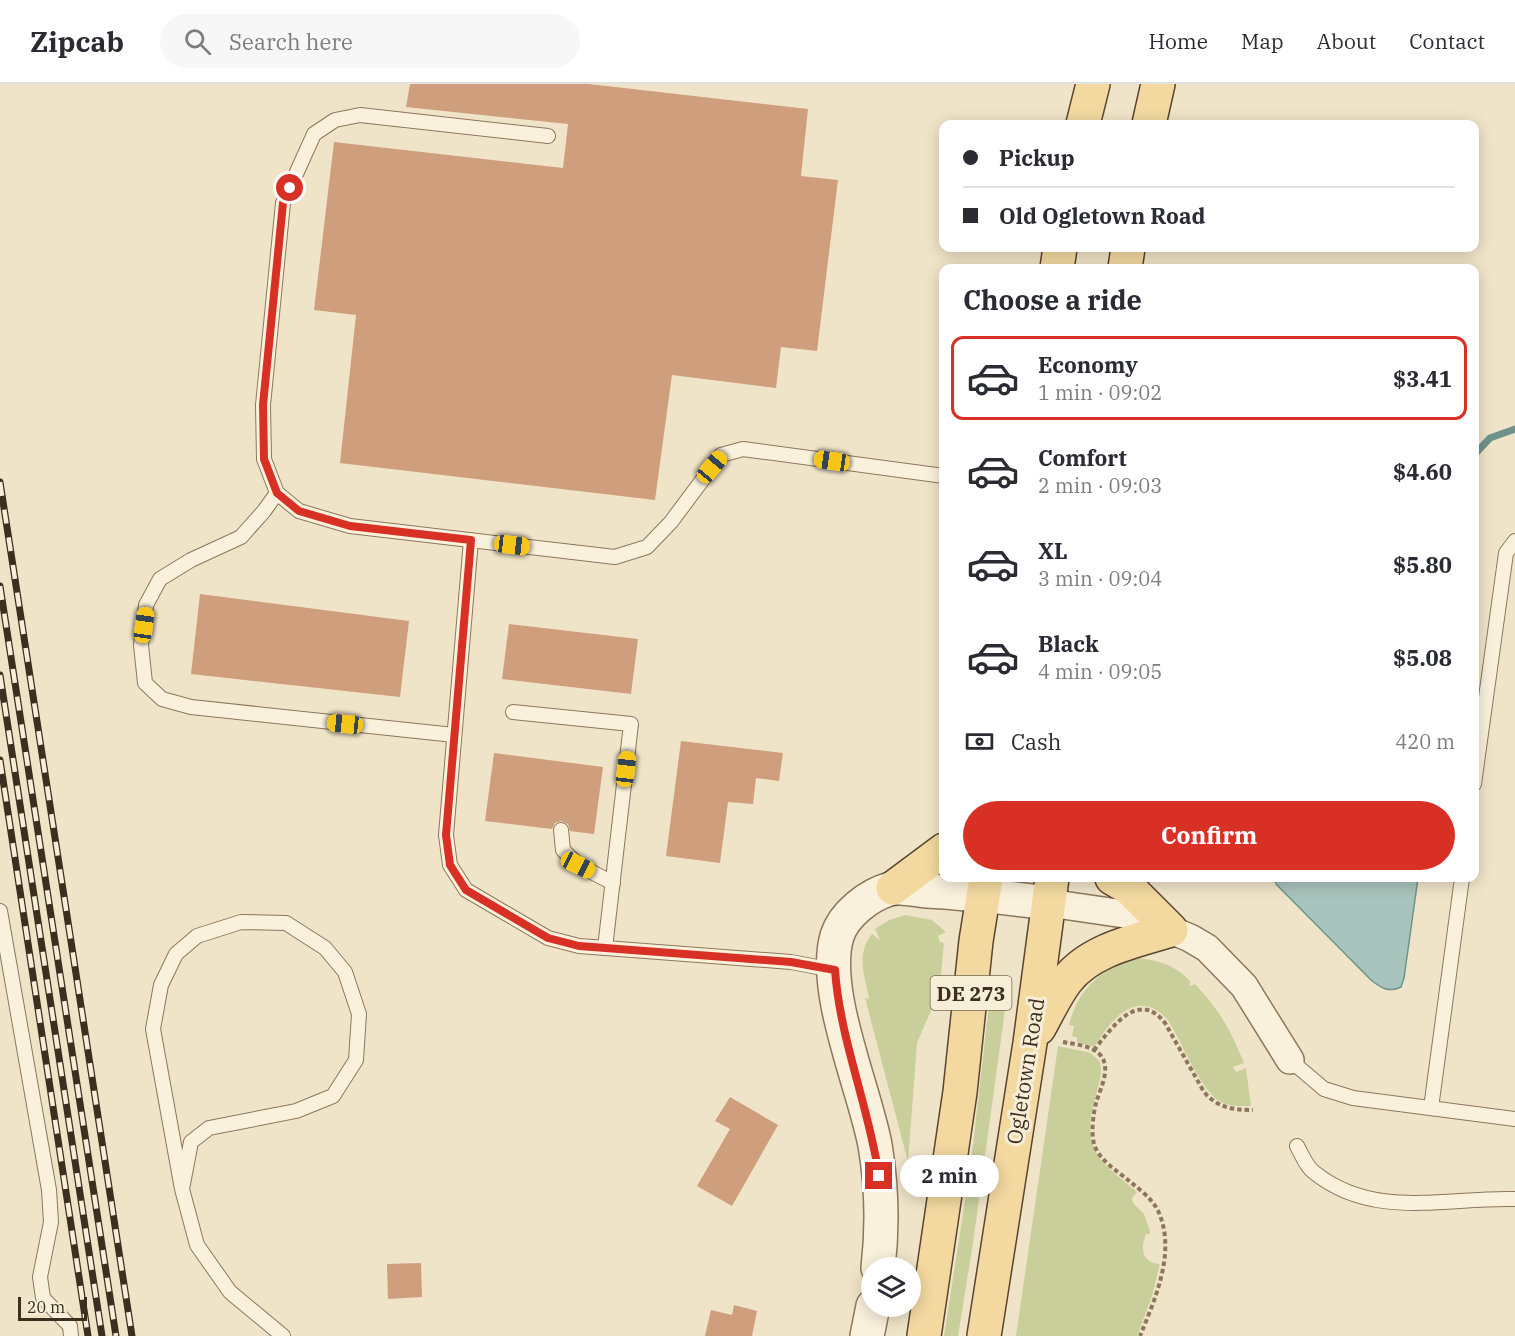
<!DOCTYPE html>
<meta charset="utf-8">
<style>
body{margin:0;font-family:"IBM Plex Serif",serif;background:#f7f7f7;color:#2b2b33;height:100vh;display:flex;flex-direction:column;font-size:22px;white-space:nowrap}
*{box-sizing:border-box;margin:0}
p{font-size:20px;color:#7c7c81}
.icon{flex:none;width:33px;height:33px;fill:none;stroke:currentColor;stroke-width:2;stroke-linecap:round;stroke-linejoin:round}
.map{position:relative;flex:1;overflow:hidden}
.sheet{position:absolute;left:939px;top:180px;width:540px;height:618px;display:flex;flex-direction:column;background:#fff;border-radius:12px;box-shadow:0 3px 15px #0003}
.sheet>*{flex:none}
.banner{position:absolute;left:939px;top:36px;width:540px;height:132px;border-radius:12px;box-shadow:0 3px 15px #0003;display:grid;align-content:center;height:132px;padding:0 24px;background:#fff}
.fabs{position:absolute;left:861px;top:1173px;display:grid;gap:12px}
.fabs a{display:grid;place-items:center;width:60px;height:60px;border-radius:50%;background:#fff;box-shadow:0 3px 15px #0003;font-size:30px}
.scale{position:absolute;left:18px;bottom:15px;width:69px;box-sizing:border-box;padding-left:6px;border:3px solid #3d2e20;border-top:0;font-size:16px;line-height:21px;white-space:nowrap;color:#3d2e20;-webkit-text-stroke:4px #f7eed8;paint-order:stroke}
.end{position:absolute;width:27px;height:27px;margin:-14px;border:8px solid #d93025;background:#fff;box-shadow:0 0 0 3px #fff}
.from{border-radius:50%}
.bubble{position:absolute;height:42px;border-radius:21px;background:#fff;box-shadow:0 3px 15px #0003;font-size:20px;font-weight:700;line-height:42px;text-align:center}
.car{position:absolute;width:18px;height:36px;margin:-18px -9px;border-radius:8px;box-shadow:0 0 4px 2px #0007;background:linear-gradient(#f5c518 24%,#345 0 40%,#f5c518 0 76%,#345 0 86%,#f5c518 0)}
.banner b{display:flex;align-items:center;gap:21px;height:57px;font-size:22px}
.banner b+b{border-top:2px solid #e1e1e2}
.banner i{width:15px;height:15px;background:#2b2b33}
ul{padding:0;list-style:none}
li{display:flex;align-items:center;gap:18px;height:84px;margin:0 12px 9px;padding:0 12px;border:3px solid transparent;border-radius:12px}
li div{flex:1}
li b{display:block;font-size:22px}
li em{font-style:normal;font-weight:700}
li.selected{border-color:#d93025}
li>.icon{width:54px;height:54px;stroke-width:1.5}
h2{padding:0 24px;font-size:27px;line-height:72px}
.pay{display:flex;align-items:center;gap:15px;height:66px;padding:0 24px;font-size:22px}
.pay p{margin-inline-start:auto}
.primary-button{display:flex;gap:12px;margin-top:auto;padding:12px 24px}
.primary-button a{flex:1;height:69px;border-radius:36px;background:#d93025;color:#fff;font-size:24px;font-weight:700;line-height:69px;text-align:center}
header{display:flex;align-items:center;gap:36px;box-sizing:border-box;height:84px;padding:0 30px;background:#fff;border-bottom:2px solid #e1e1e2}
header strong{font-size:28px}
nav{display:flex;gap:33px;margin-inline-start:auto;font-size:21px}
.search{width:420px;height:54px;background:#f7f7f7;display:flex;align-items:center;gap:15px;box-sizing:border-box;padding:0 21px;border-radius:33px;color:#7c7c81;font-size:22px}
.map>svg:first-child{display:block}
</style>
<header>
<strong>Zipcab</strong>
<div class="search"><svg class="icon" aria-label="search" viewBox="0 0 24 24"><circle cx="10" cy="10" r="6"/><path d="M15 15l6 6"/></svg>Search here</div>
<nav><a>Home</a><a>Map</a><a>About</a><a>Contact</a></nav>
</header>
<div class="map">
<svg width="1515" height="1252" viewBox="0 0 1515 1252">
<rect width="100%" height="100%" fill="#f0e4c8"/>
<g fill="#c9cf9b">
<path d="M 905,831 L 932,836 L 946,848 L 938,852 L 940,858 L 944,859 L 940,901 L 934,900 L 933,922 L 917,959 L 908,1078 L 865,914 L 868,915 L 869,913 C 864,891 856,870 872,850 L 880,856 L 875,845 L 889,836 Z"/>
<path d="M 1134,874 C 1156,875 1176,881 1191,898 L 1189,900 L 1191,902 L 1195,900 C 1220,927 1230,945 1244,979 L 1233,983 L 1236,988 L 1246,984 L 1251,1022 C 1242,1022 1232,1023 1223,1019 C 1201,1010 1181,955 1167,935 C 1136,903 1111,936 1094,963 L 1077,958 L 1077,954 L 1072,952 L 1074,942 L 1069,941 C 1075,918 1084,904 1103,889 L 1100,883 Z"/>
<path d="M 992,895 L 1009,897 L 973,1159 L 958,1252 L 944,1252 L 971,1078 Z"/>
<path d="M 1058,962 L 1091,969 L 1100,978 C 1103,992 1098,1001 1095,1015 C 1080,1067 1101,1078 1137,1108 L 1132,1114 L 1133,1119 L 1144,1130 L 1150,1147 L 1150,1150 L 1146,1150 C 1140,1165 1142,1179 1160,1180 L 1152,1212 L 1137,1252 L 1016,1252 Z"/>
</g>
<path fill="#a9c4bc" stroke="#6f938a" stroke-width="1.5" d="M 1273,794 L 1418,794 L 1404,894 L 1401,903 C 1389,909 1381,904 1371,896 L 1277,801 Z"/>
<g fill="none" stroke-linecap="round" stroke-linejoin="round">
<path stroke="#6f938a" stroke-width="7" d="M 1474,371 L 1490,354 L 1515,345"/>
</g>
<g fill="#cf9f7d">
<path d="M 410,0 L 589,0 L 808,25 L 801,92 L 838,96 L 817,267 L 781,263 L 776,304 L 672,291 L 655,416 L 340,379 L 356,231 L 314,226 L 334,58 L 563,84 L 568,40 L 406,23 Z"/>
<path d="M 200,510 L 409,537 L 400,613 L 191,590 Z"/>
<path d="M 509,540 L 638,555 L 631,610 L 502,595 Z"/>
<path d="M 681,657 L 783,669 L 779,697 L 756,694 L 753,720 L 728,718 L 720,779 L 666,772 Z"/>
<path d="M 494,669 L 603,683 L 594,750 L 570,747 L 568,740 L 561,737 L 555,739 L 552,745 L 485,737 Z"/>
<path d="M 730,1013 L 778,1041 L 732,1122 L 697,1102 L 730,1045 L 715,1037 Z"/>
<path d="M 421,1179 L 422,1213 L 388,1215 L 387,1180 Z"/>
<path d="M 734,1221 L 757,1227 L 752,1252 L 705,1252 L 711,1226 L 732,1231 Z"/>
</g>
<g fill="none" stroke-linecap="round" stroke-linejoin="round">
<defs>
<g id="service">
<path d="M 548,52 L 360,31 L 335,36 L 314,50 L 283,119 L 263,321 L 264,375 L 277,409 L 299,427 L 350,442 L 615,473 L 647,463 L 671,438 L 721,371 L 743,365 L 944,392"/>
<path d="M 277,409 L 264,427 L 241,453 L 191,476 L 160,495 L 146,521 L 141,561 L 145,599 L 162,615 L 191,623 L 454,651"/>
<path d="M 471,456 L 446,751 L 450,781 L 466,806 L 548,854 L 579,862 L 791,878 L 833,886"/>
<path d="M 513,628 L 631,640 L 605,864"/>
<path d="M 1474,700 L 1506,469 L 1515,457"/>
<path d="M 561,746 L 563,766 L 578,781 L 613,799"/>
<path d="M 0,827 L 49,1106 L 51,1138 L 40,1193 L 43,1214 L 70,1242 L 71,1252"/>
<path d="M 1290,976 L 1324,1005 L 1353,1014 L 1515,1035"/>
<path d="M 1431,1024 L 1462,794"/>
<path d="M 1297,1062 C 1302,1071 1307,1084 1315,1089 C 1374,1136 1446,1113 1515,1115"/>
<path d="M 182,1105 L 191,1058 L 209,1044 L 296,1027 L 333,1012 L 356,976 L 359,930 L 345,888 L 325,864 L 286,839 L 241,838 L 197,852 L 176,870 L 161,901 L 153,945 L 182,1105 L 197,1161 L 230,1208 L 283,1252"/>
</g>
<path id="minor" d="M 1049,819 L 1124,830 L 1149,837 L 1190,854 L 1207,864 L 1244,902 L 1290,976"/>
<g id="tertiary">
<path d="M 878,1184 C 883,1142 882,1103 875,1061 C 864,1003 821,907 837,852 C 844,830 869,811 890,805 C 901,802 916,806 927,807 C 968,809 1008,814 1049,819"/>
<path d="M 867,1252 L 873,1222"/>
</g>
<g id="primary">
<path d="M 1083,40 L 1093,0"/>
<path d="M 1149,40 L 1158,0"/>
<path d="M 1057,184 L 1060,164"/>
<path d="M 1125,184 L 1128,164"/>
<path d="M 893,804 L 944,766"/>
<path d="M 1039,944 C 1048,928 1056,910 1067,896 C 1091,865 1136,857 1171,846 L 1129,804 L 1112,794"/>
<path d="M 924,1252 L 960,1008 L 976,857 L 986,794"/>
<path d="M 984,1252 L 1030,959 L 1052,794"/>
</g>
</defs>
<use href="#service" stroke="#8d765c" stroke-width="16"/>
<use href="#minor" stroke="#8d765c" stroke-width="30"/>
<use href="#tertiary" stroke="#8d765c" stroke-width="36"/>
<use href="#primary" stroke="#5b4430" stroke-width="36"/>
<g stroke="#8d765c" stroke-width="4" stroke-dasharray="4.5 3" stroke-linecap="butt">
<path d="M 1063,958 C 1073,960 1085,961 1094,966 C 1115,978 1101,1002 1096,1019 C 1093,1032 1091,1048 1094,1060 C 1099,1076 1116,1086 1128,1096 C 1139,1105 1154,1116 1159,1129 C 1176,1169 1155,1215 1140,1252"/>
<path d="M 1094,966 C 1111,945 1138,904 1165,939 L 1204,1008 C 1218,1024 1233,1026 1253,1026"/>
</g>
<use href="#service" stroke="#faf1dc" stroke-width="14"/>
<use href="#minor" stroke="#faf1dc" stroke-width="27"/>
<use href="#tertiary" stroke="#faf1dc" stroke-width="33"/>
<use href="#primary" stroke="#f3d9a0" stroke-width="33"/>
<defs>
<g id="rail">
<path d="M 0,398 L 132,1252"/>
<path d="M 0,502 L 116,1252"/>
<path d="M 0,591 L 102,1252"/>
<path d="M 0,676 L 88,1252"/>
</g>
</defs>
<use href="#rail" stroke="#3d2e20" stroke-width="7"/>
<use href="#rail" stroke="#f7eed8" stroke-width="4.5" stroke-dasharray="14" stroke-linecap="butt"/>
</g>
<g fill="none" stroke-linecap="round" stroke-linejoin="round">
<path stroke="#d93025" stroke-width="8" d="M 290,104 L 283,119 L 263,321 L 264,375 L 277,409 L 299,427 L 350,442 L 471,456 L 446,751 L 450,781 L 466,806 L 548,854 L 579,862 L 791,878 L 835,886 C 840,956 869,1023 879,1092"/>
</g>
<g text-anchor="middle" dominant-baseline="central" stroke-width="6" stroke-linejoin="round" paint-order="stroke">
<rect fill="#f7eed8" stroke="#756857" stroke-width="1.5" x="930.5" y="892" width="81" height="34" rx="4.5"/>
<g font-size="20" font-weight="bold" fill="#3d2e20">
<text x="971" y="909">DE 273</text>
</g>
<g font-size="21" fill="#3d2e20" stroke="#f7eed8">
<text transform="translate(1025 987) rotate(-81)">Ogletown Road</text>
</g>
</g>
</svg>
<div class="fabs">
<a><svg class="icon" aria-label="layers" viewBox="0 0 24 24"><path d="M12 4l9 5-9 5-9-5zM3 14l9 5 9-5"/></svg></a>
</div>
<div class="scale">20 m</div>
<i class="end from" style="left:290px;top:104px"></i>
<i class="end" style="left:879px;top:1092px"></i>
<div class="bubble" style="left:900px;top:1071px;width:99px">2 min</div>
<i class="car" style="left:832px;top:377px;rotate:278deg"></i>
<i class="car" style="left:712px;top:383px;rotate:40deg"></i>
<i class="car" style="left:512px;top:461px;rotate:97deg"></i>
<i class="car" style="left:144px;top:541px;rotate:8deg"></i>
<i class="car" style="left:345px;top:640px;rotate:276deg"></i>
<i class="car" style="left:626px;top:685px;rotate:7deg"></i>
<i class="car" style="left:578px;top:781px;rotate:117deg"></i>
<div class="banner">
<b><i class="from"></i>Pickup</b>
<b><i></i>Old Ogletown Road</b>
</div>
<section class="sheet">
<h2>Choose a ride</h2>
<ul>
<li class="selected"><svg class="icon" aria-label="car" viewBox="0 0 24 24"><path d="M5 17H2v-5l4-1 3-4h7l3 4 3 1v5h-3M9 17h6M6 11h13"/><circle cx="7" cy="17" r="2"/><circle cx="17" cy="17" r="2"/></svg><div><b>Economy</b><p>1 min · 09:02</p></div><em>$3.41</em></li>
<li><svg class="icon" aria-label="car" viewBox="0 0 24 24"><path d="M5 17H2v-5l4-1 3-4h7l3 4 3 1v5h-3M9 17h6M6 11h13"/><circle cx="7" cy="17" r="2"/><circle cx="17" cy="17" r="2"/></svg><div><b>Comfort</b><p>2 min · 09:03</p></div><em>$4.60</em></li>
<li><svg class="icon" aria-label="car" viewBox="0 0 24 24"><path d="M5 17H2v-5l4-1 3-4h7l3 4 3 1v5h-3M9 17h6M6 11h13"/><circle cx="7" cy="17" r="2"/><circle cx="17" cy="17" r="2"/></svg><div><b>XL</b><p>3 min · 09:04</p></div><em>$5.80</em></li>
<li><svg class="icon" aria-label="car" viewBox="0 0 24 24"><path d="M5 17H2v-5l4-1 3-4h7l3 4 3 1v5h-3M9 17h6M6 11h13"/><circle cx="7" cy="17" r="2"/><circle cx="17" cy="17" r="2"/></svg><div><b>Black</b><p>4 min · 09:05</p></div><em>$5.08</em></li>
</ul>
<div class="pay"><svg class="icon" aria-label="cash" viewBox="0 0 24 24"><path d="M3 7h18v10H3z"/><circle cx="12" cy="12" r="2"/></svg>Cash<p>420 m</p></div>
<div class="primary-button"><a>Confirm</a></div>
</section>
</div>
